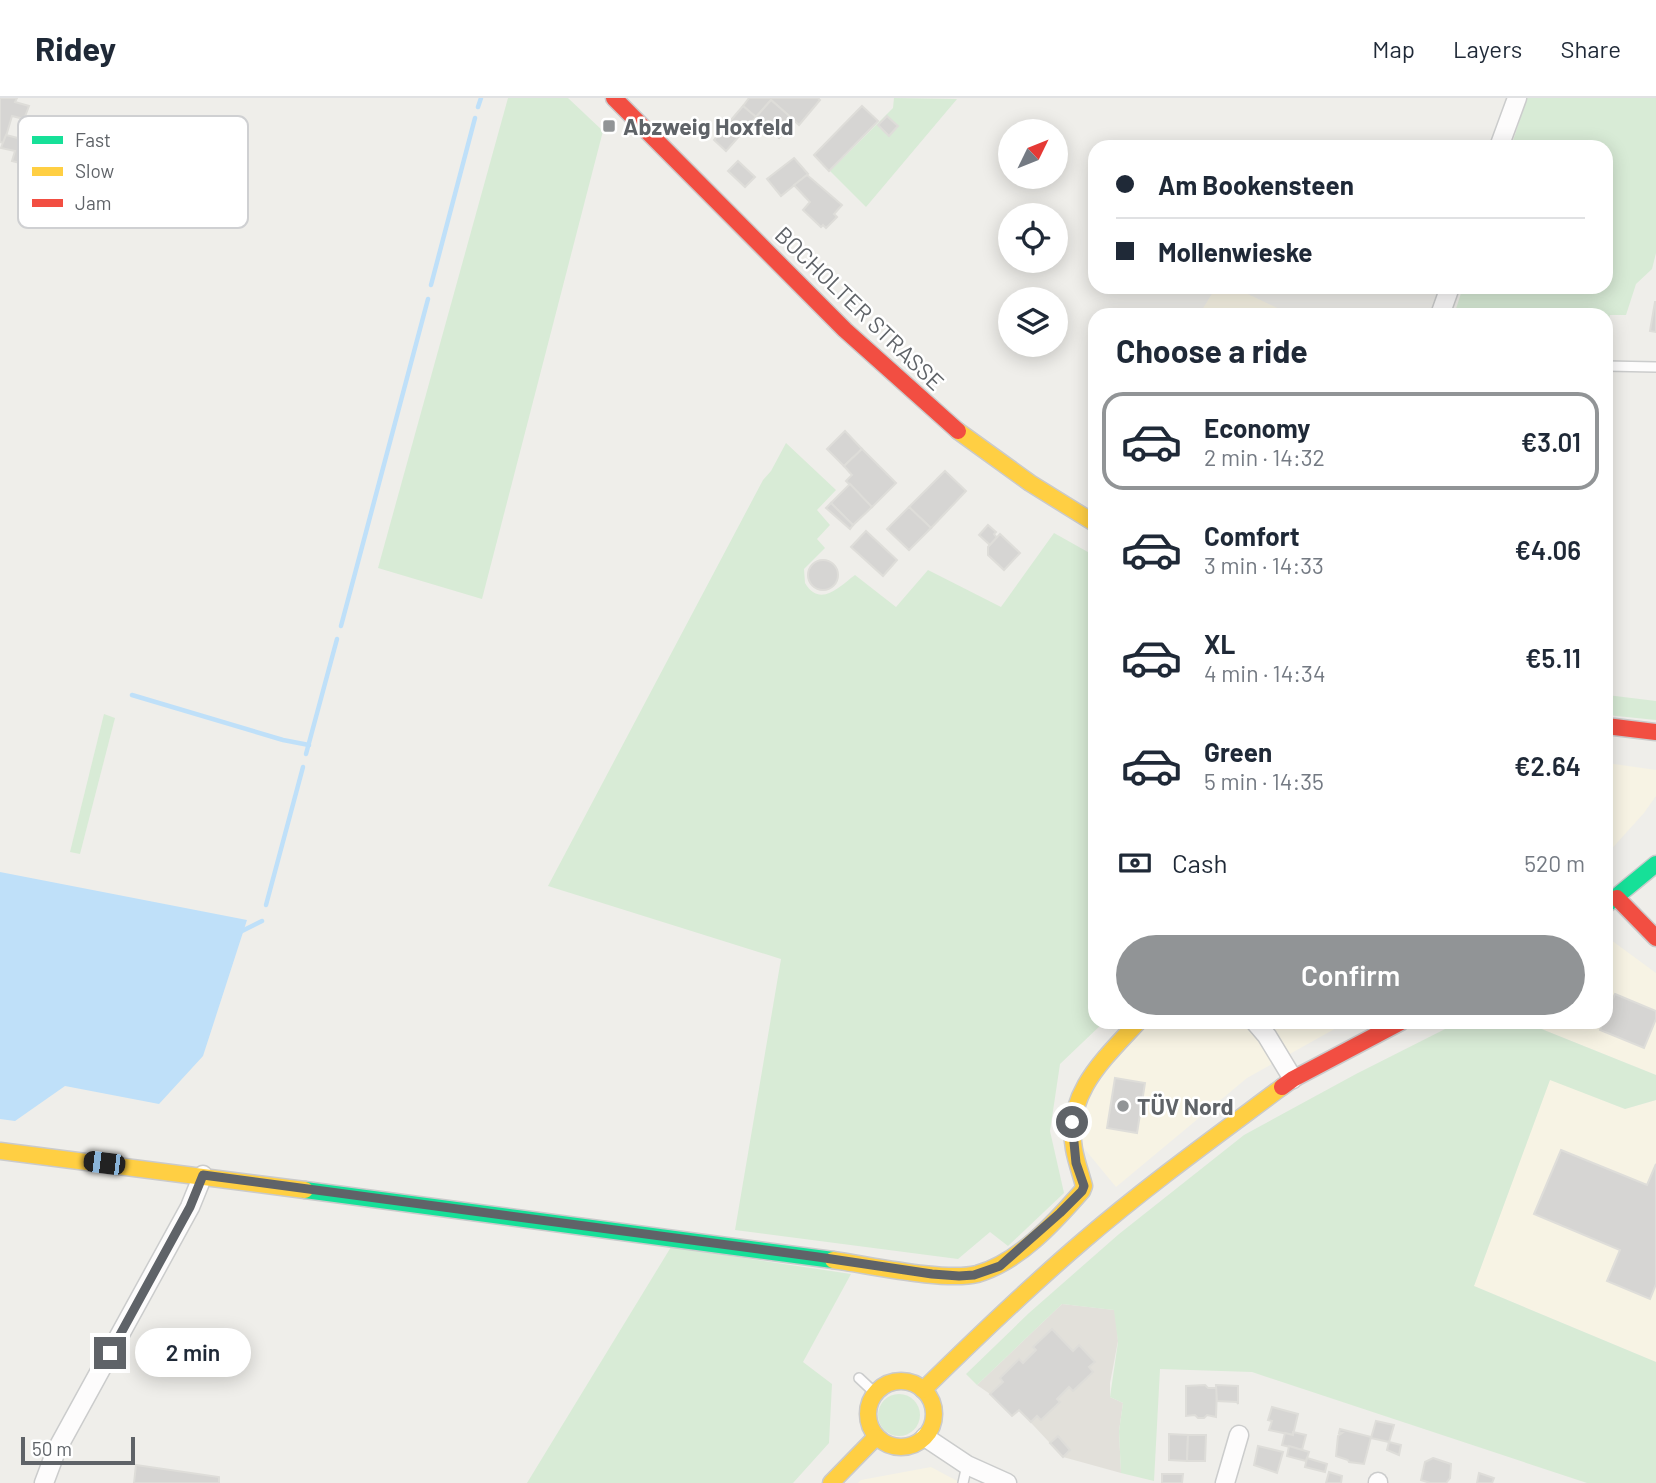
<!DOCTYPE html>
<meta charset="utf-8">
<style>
body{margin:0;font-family:Barlow,sans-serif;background:#f2f2f3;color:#1f2937;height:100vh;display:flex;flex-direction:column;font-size:26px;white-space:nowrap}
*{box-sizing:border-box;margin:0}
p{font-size:23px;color:#747a83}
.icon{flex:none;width:38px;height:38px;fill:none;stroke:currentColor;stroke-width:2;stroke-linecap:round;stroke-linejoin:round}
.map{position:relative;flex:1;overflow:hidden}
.details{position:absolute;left:1088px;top:210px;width:525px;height:721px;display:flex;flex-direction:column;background:#fff;border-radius:21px;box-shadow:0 4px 18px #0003}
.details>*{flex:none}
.guide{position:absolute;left:1088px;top:42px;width:525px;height:154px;border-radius:21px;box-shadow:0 4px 18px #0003;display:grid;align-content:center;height:154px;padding:0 28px;background:#fff}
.needle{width:46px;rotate:47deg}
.buttons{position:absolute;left:998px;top:21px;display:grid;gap:14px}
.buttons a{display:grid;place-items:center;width:70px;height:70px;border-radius:50%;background:#fff;box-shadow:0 4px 18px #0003;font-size:35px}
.scale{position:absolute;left:21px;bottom:18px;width:114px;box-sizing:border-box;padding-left:7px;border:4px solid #5f6368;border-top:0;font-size:19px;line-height:24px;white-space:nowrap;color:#5f6368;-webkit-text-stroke:5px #fff;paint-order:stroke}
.end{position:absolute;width:32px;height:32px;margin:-16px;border:9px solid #5f6368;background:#fff;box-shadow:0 0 0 4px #fff}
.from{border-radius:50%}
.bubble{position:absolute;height:49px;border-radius:24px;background:#fff;box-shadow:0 4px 18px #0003;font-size:23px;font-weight:600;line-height:49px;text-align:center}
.car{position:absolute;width:21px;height:42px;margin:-21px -10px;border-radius:9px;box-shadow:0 0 5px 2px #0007;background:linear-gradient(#222 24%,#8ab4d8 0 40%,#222 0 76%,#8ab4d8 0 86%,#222 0)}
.guide b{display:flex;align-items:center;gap:24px;height:66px;font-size:26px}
.guide b+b{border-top:2px solid #e0e1e3}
.guide i{width:18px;height:18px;background:#1f2937}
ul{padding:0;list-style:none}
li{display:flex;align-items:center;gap:21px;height:98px;margin:0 14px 10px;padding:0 14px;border:4px solid transparent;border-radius:21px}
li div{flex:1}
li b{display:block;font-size:26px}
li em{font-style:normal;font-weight:600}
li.active{border-color:#919496}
li>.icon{width:63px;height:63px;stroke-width:1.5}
h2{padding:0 28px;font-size:32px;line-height:84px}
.pay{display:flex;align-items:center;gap:18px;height:77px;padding:0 28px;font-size:26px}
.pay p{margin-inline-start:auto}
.button{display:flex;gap:14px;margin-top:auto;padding:14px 28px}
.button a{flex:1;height:80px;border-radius:42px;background:#919496;color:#fff;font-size:28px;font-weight:600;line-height:80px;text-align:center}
header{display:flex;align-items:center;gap:42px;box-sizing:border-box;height:98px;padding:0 35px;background:#fff;border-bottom:2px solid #e0e1e3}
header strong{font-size:33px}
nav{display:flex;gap:38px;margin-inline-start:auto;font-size:24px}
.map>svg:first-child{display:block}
</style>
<header>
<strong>Ridey</strong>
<nav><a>Map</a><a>Layers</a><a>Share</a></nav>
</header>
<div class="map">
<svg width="1656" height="1385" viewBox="0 0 1656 1385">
<rect width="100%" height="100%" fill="#efeeea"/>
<g fill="#f7f3e4">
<path d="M 1216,189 L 1233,189 L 1292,217 L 1199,217 Z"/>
<path d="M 1607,665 L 1656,672 L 1656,698 L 1644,715 L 1607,756 Z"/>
<path d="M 1607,839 L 1656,875 L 1656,977 L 1539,930 L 1532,924 L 1606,924 Z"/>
<path d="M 1146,924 L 1347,924 L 1247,980 L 1116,1089 L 1083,1049 L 1081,1014 L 1093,985 Z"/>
<path d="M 1550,981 L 1625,1011 L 1656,1002 L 1656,1264 L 1474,1188 Z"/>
<path d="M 931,1369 L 961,1385 L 858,1385 L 861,1382 Z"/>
</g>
<path fill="#e2e0da" d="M 1062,1206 L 1115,1212 L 1118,1243 L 1110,1285 L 1110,1299 L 1123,1305 L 1119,1333 L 1121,1375 L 1063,1359 L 1019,1312 L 1012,1318 L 990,1296 L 977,1287 Z"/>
<g fill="#d8ebd6">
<path d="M 508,0 L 568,0 L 603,33 L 482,501 L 378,470 Z"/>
<path d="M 894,0 L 957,1 L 866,109 L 830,73 L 893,10 Z"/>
<path d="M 1527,0 L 1656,0 L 1656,155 L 1652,171 L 1636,186 L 1626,217 L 1610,217 L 1607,231 L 1606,217 L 1454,217 L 1463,189 L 1606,189 L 1606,49 L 1511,49 Z"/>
<path d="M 786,345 L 836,392 L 817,412 L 830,427 L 817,441 L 825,450 L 804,471 L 805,485 C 820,510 839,489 855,477 L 896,509 L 928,472 L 1001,509 L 1054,435 L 1095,458 L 1096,924 L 1104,924 L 1060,966 L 1050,1033 L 1064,1095 L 1008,1148 L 990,1134 L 958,1161 L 735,1132 L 781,861 L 548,788 L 763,382 L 771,373 Z"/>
<path d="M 1607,597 L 1656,603 L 1656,622 L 1607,617 Z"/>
<path d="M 104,616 L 115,620 L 80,756 L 70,754 Z"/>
<path d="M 1459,924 L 1532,924 L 1539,930 L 1656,977 L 1656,1002 L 1625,1011 L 1550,982 L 1474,1188 L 1656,1264 L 1656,1385 L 1587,1385 L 1252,1274 L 1160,1271 L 1154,1383 L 1121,1375 L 1119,1333 L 1123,1305 L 1110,1299 L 1118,1244 L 1114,1212 L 1062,1206 L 977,1287 L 966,1276 L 1029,1215 L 1119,1136 L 1244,1037 L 1356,976 Z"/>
<path d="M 671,1149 L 851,1176 L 803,1264 L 832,1286 L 829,1345 L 793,1385 L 527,1385 Z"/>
<circle cx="899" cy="1317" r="21"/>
</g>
<path fill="#bfe0f9" d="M 0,774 L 247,822 L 203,958 L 159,1006 L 65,988 L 15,1023 L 0,1021 Z"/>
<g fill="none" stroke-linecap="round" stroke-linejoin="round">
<g stroke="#bfe0f9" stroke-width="4.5">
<path d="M 478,9 L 481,0"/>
<path d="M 431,187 L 475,20"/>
<path d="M 341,528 L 428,201"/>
<path d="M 132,597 L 283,642 L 309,647"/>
<path d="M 306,656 L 337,541"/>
<path d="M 266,807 L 303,669"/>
<path d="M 238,835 L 262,823"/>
</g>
</g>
<g fill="#d6d5d3" stroke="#deddd9" stroke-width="2">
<path d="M 0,0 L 17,0 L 15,4 L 29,8 L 24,21 L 12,18 L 4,45 L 0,44 Z"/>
<path d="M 749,0 L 818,0 L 820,2 L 799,27 L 771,2 L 756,19 L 743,8 Z"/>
<path d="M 771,2 L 794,22 L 779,40 L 756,19 Z"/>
<path d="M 743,8 L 756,19 L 726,53 L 714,42 Z"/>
<path d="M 862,8 L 878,23 L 829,73 L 814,57 Z"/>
<path d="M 887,18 L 898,28 L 889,38 L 878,27 Z"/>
<path d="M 6,37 L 49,48 L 44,71 L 12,63 L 15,53 L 1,50 Z"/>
<path d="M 794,60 L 808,76 L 781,98 L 767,81 Z"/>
<path d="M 738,63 L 755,79 L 745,89 L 728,73 Z"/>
<path d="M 807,77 L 842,107 L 834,116 L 837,119 L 826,130 L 823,127 L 821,129 L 803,112 L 810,104 L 794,87 Z"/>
<path d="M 1655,204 L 1656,204 L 1656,234 L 1650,233 Z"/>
<path d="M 845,333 L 862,351 L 844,368 L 827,351 Z"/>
<path d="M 862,351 L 896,385 L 872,409 L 846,383 L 852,377 L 844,368 Z"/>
<path d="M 945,373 L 966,393 L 931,430 L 909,409 Z"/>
<path d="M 850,386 L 872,409 L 853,427 L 831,405 Z"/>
<path d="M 831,405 L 853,427 L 850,431 L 826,410 Z"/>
<path d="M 909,409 L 931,430 L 909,452 L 887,431 Z"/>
<path d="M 988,427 L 996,434 L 994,436 L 997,440 L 990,447 L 979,437 Z"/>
<path d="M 866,433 L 897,462 L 883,478 L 851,449 Z"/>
<path d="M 1000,436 L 1020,455 L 1004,472 L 988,457 L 988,449 Z"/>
<circle cx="823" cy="477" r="15"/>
<path d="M 1615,896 L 1656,913 L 1656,921 L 1644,950 L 1600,932 L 1603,924 L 1606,924 L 1606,915 Z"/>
<path d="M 1115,980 L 1145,985 L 1137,1035 L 1107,1030 Z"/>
<path d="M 1561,1052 L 1647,1087 L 1656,1066 L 1656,1186 L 1650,1201 L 1607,1183 L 1620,1152 L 1534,1116 Z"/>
<path d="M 1052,1231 L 1073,1253 L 1079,1247 L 1095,1264 L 1089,1269 L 1093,1274 L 1073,1293 L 1069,1289 L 1057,1301 L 1060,1304 L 1041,1322 L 1037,1318 L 1031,1324 L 1019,1312 L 1012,1318 L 990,1296 L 1003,1284 L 1000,1280 L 1019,1261 L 1023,1265 L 1036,1252 L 1033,1249 Z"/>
<path d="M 1205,1287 L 1208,1290 L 1217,1290 L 1216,1319 L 1207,1317 L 1204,1320 L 1198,1320 L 1195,1317 L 1186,1318 L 1186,1288 Z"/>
<path d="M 1216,1287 L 1238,1288 L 1238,1306 L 1237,1304 L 1217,1303 Z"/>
<path d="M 1272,1309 L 1298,1316 L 1293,1337 L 1269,1332 L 1272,1323 L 1268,1322 Z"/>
<path d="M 1376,1323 L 1394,1327 L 1389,1344 L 1371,1340 Z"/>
<path d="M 1340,1331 L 1371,1339 L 1364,1366 L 1349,1364 L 1348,1362 L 1336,1358 L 1338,1338 L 1342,1335 L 1339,1335 Z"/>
<path d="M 1293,1334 L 1306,1337 L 1302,1352 L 1282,1347 L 1285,1335 L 1293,1337 Z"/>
<path d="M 1169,1336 L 1188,1337 L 1187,1363 L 1169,1362 Z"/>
<path d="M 1188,1337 L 1206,1337 L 1205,1363 L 1187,1363 Z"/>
<path d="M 1058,1338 L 1070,1352 L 1063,1359 L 1050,1345 Z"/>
<path d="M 1389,1344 L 1401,1347 L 1399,1357 L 1387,1352 Z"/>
<path d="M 1258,1348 L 1283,1354 L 1277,1375 L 1254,1367 Z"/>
<path d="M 1289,1348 L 1309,1354 L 1306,1363 L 1287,1358 Z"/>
<path d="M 1307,1360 L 1327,1366 L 1325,1374 L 1305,1369 Z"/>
<path d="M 1433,1360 L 1451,1366 L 1450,1380 L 1446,1385 L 1430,1385 L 1421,1382 L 1425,1364 Z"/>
<path d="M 136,1367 L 219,1379 L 219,1385 L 134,1385 Z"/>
<path d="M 1329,1374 L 1342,1378 L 1341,1385 L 1326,1385 Z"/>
<path d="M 1479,1375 L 1494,1380 L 1492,1385 L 1477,1385 Z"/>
<path d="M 1162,1376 L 1183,1376 L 1182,1385 L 1162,1385 Z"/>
</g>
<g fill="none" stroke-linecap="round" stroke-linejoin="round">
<defs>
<g id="lane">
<path d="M 1606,268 L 1656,269"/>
<path d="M 859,1280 L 875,1295"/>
<path d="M 963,1385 L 967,1367"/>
</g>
<g id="street">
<path d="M 1499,49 L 1517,0"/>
<path d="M 1440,217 L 1450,189"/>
<path d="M 1255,924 L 1267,938 L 1293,981"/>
<path d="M 925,1339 L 967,1367 L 1007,1385"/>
<path d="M 44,1385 L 56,1353 L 190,1109 L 203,1077"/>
<path d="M 1225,1385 L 1239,1337"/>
<path d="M 1378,1385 L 1378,1384"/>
</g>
<g id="fast">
<path d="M 1606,807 L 1656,766"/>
<path d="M 305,1092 L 833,1162"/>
</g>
<g id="slow">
<path d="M 958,333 L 1030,385 L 1096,426"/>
<path d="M 0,1053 L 305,1092"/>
<path d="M 833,1162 C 869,1167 945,1184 977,1176 C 1019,1164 1055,1124 1082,1093 L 1084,1088 C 1081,1076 1076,1063 1074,1051 C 1064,996 1104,961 1138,924"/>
<circle cx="901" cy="1316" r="33"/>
<path d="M 923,1292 C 975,1241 1028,1190 1083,1143 C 1147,1088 1215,1039 1282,989"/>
<path d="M 831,1385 L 876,1339"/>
</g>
<g id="jam">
<path d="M 614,0 L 845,232 L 958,333"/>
<path d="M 1606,628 L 1656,634"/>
<path d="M 1617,800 L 1656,840"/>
<path d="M 1282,989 L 1293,981 L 1401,924"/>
</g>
</defs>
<use href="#lane" stroke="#cbcccc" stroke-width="12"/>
<use href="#street" stroke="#cbcccc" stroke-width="21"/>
<use href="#fast" stroke="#cacacb" stroke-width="19"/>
<use href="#slow" stroke="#cacacb" stroke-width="19"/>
<use href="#jam" stroke="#cacacb" stroke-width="19"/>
<use href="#lane" stroke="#fdfcfc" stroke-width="9"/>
<use href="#street" stroke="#fdfcfc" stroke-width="18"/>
<use href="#fast" stroke="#16e098" stroke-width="16"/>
<use href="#slow" stroke="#ffcf43" stroke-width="16"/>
<use href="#jam" stroke="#f24e42" stroke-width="16"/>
</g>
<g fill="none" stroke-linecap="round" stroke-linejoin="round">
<path stroke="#5f6368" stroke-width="9" d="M 110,1255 L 190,1109 L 203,1077 L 818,1159 L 932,1176 L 959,1178 L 974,1177 L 1000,1168 L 1060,1115 L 1082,1093 L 1084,1088 L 1076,1065 L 1072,1024"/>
</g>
<g fill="#919496" stroke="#fff" stroke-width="2.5">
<rect x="602" y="21" width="14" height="14" rx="3.5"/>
<circle cx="1123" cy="1008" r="7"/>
</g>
<g text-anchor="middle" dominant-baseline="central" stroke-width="5" stroke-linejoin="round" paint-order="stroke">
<g font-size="23" font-weight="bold" fill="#5f6368" stroke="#fff" text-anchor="start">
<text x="623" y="28">Abzweig Hoxfeld</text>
<text x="1137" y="1008">TÜV Nord</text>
</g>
<g font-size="23" fill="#5f6368" stroke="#fff">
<text transform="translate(860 210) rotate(44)">BOCHOLTER STRASSE</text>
</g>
</g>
<rect x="18" y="18" width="230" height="112" rx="10" fill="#fff" stroke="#cfd0d2" stroke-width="2"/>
<rect x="32" y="38" width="31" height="8" fill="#16e098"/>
<rect x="32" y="69" width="31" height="9" fill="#ffcf43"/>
<rect x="32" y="101" width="31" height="8" fill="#f24e42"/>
<g font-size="19" fill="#5f6368">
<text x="75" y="49">Fast</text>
<text x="75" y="80">Slow</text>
<text x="75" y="112">Jam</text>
</g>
</svg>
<div class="buttons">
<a><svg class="needle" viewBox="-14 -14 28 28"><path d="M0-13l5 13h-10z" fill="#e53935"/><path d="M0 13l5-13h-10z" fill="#747a83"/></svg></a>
<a><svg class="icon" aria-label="locate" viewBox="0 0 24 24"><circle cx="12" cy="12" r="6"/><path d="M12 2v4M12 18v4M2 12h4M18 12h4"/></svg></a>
<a><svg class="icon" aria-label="layers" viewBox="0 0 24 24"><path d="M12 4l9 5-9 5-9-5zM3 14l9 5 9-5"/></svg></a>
</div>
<div class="scale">50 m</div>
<i class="end from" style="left:1072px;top:1024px"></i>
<i class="end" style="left:110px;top:1255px"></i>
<div class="bubble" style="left:135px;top:1230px;width:116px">2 min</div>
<i class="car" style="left:104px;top:1065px;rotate:277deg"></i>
<div class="guide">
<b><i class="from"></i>Am Bookensteen</b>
<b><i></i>Mollenwieske</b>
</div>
<section class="details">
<h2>Choose a ride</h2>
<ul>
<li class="active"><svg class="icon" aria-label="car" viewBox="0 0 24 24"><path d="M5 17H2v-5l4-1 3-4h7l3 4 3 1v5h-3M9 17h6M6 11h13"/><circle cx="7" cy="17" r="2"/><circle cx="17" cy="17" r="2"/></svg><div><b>Economy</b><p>2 min · 14:32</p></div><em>€3.01</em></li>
<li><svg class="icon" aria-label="car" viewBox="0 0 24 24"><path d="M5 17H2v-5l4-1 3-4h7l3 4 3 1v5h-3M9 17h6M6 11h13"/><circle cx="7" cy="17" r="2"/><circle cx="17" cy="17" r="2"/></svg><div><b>Comfort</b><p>3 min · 14:33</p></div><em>€4.06</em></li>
<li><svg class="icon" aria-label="car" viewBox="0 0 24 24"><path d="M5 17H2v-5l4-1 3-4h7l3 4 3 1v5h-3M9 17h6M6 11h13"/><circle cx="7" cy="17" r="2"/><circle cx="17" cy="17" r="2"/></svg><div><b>XL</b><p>4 min · 14:34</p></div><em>€5.11</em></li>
<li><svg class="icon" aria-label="car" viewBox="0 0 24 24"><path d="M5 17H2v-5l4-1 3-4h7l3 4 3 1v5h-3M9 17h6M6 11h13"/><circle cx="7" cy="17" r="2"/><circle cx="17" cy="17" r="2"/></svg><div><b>Green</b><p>5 min · 14:35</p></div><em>€2.64</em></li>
</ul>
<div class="pay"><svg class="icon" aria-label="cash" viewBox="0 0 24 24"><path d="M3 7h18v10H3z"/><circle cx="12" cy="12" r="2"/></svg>Cash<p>520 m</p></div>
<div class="button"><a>Confirm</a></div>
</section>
</div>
